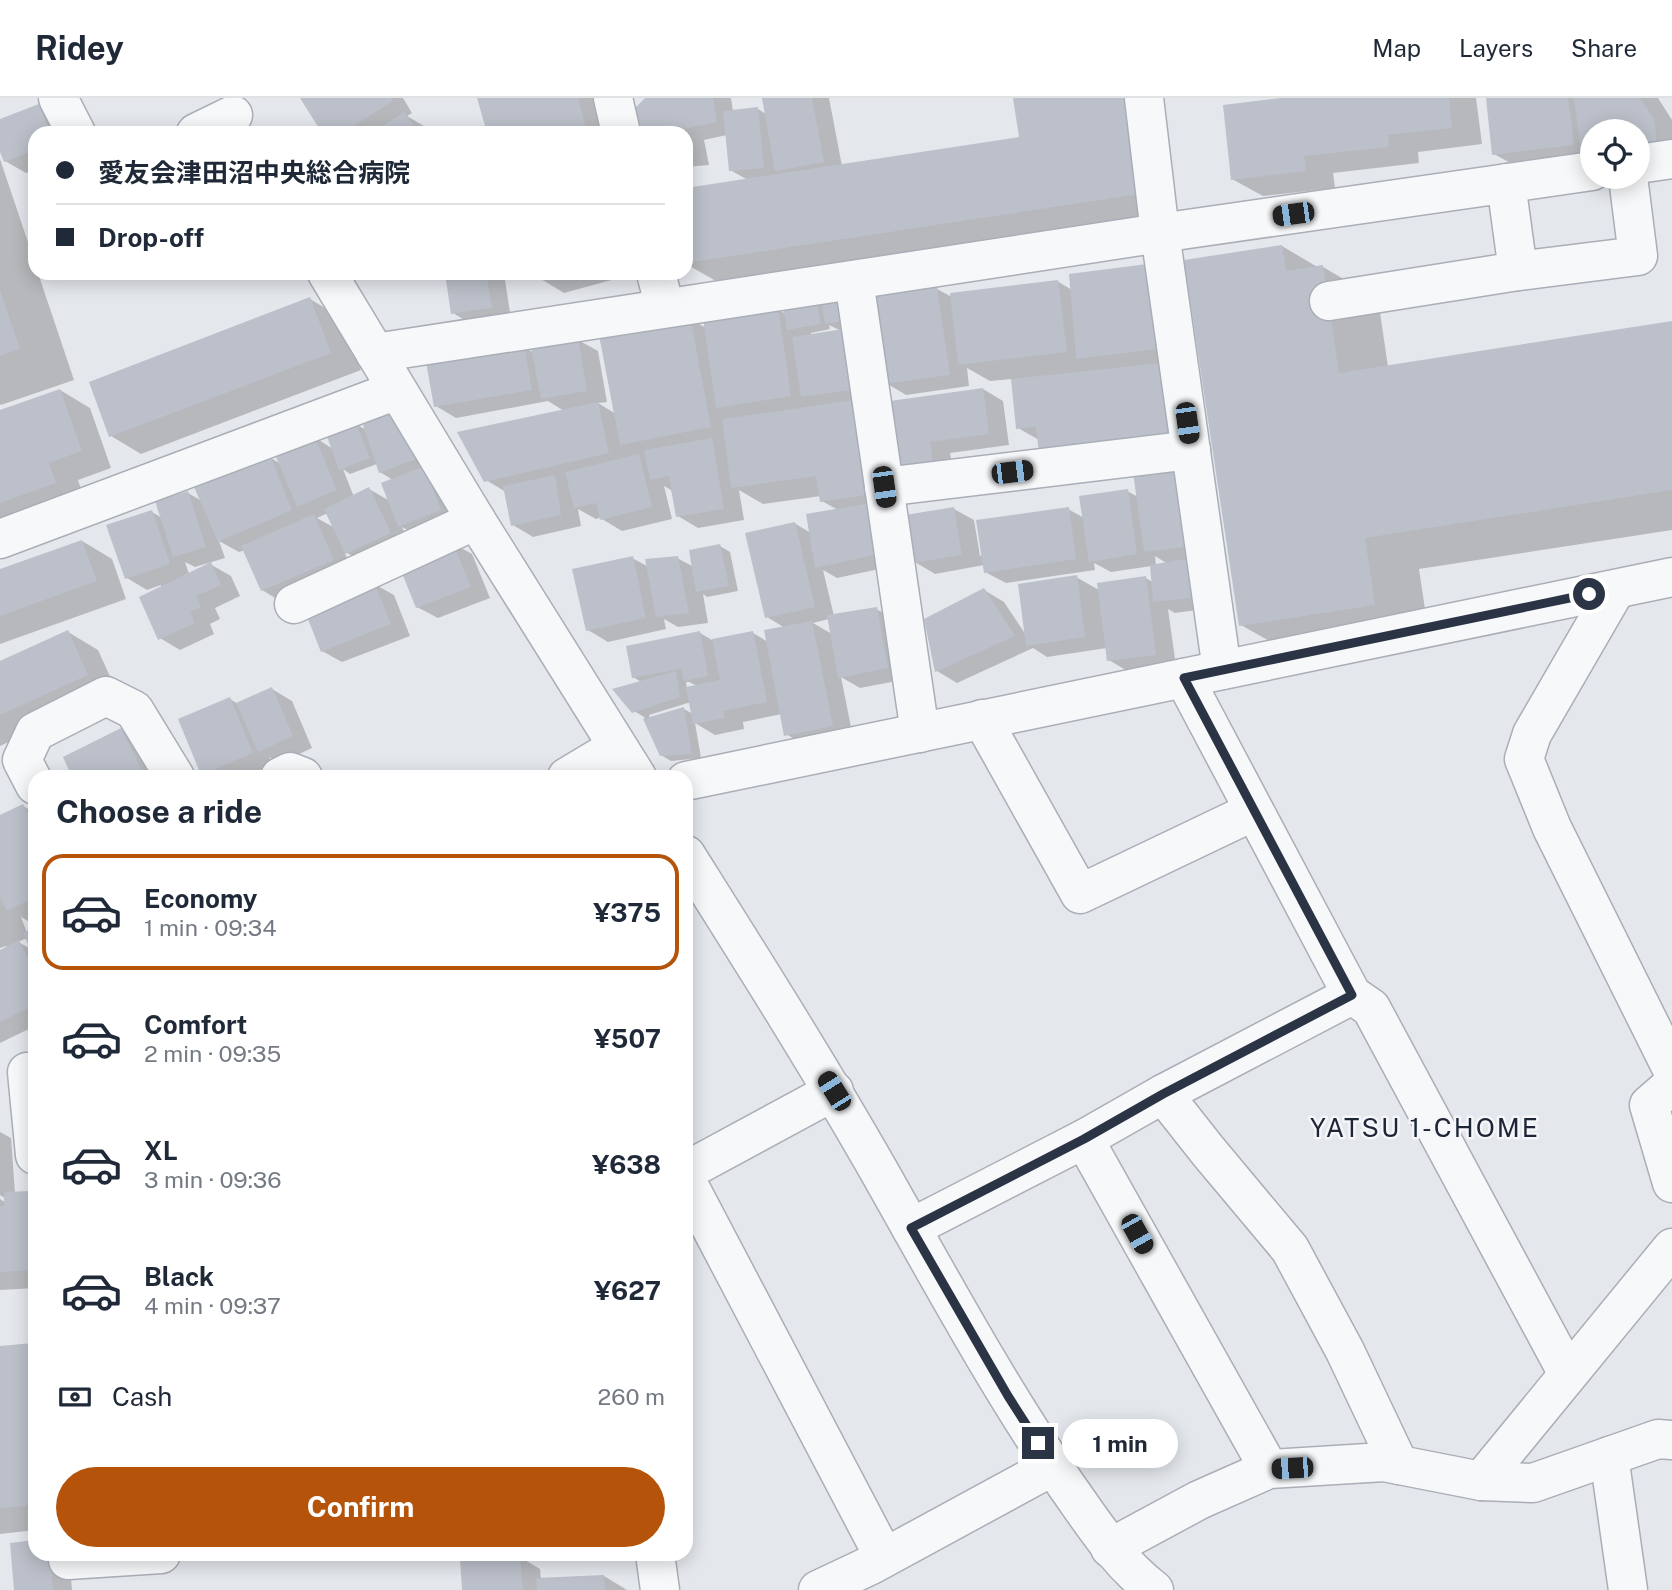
<!DOCTYPE html>
<meta charset="utf-8">
<style>
body{margin:0;font-family:"Public Sans","Noto Sans JP",sans-serif;background:#f2f2f3;color:#1f2937;height:100vh;display:flex;flex-direction:column;font-size:26px;white-space:nowrap}
*{box-sizing:border-box;margin:0}
p{font-size:23px;color:#747a83}
.icon{flex:none;width:38px;height:38px;fill:none;stroke:currentColor;stroke-width:2;stroke-linecap:round;stroke-linejoin:round}
.map{position:relative;flex:1;overflow:hidden}
.sheet{position:absolute;left:28px;top:672px;width:665px;height:791px;display:flex;flex-direction:column;background:#fff;border-radius:21px;box-shadow:0 4px 18px #0003}
.sheet>*{flex:none}
.guide{position:absolute;left:28px;top:28px;width:665px;height:154px;border-radius:21px;box-shadow:0 4px 18px #0003;display:grid;align-content:center;height:154px;padding:0 28px;background:#fff}
.fabs{position:absolute;left:1580px;top:21px;display:grid;gap:14px}
.fabs a{display:grid;place-items:center;width:70px;height:70px;border-radius:50%;background:#fff;box-shadow:0 4px 18px #0003;font-size:35px}
.end{position:absolute;width:32px;height:32px;margin:-16px;border:9px solid #2b3445;background:#fff;box-shadow:0 0 0 4px #fff}
.from{border-radius:50%}
.bubble{position:absolute;height:49px;border-radius:24px;background:#fff;box-shadow:0 4px 18px #0003;font-size:23px;font-weight:700;line-height:49px;text-align:center}
.car{position:absolute;width:21px;height:42px;margin:-21px -10px;border-radius:9px;box-shadow:0 0 5px 2px #0007;background:linear-gradient(#222 24%,#8ab4d8 0 40%,#222 0 76%,#8ab4d8 0 86%,#222 0)}
.guide b{display:flex;align-items:center;gap:24px;height:66px;font-size:26px}
.guide b+b{border-top:2px solid #e0e1e3}
.guide i{width:18px;height:18px;background:#1f2937}
ul{padding:0;list-style:none}
li{display:flex;align-items:center;gap:21px;height:116px;margin:0 14px 10px;padding:0 14px;border:4px solid transparent;border-radius:21px}
li div{flex:1}
li b{display:block;font-size:26px}
li em{font-style:normal;font-weight:700}
li.selected{border-color:#b45309}
li>.icon{width:63px;height:63px;stroke-width:1.5}
h2{padding:0 28px;font-size:32px;line-height:84px}
.pay{display:flex;align-items:center;gap:18px;height:77px;padding:0 28px;font-size:26px}
.pay p{margin-inline-start:auto}
.cta{display:flex;gap:14px;margin-top:auto;padding:14px 28px}
.cta a{flex:1;height:80px;border-radius:42px;background:#b45309;color:#fff;font-size:28px;font-weight:700;line-height:80px;text-align:center}
header{display:flex;align-items:center;gap:42px;box-sizing:border-box;height:98px;padding:0 35px;background:#fff;border-bottom:2px solid #e0e1e3}
header strong{font-size:33px}
nav{display:flex;gap:38px;margin-inline-start:auto;font-size:24px}
.map>svg:first-child{display:block}
</style>
<header>
<strong>Ridey</strong>
<nav><a>Map</a><a>Layers</a><a>Share</a></nav>
</header>
<div class="map">
<svg width="1672" height="1492" viewBox="0 0 1672 1492">
<rect width="100%" height="100%" fill="#e4e7ec"/>
<g fill="#0003" fill-rule="evenodd">
<path d="M 302,0 L 403,0 L 412,15 L 407,18 L 424,28 L 429,35 L 324,35 Z"/>
<path d="M 479,0 L 610,0 L 620,35 L 489,35 Z"/>
<path d="M 648,0 L 731,0 L 733,13 L 758,11 L 766,16 L 763,0 L 829,0 L 842,68 L 1021,40 L 1015,0 L 1160,0 L 1178,118 L 723,187 L 686,166 L 686,92 L 748,82 L 730,72 L 727,37 L 704,42 L 709,67 L 686,69 L 686,35 L 641,35 Z"/>
<path d="M 1296,0 L 1476,0 L 1482,46 L 1418,54 L 1419,65 L 1333,75 L 1335,90 L 1263,98 L 1232,81 Z"/>
<path d="M 1487,0 L 1658,0 L 1672,22 L 1672,71 L 1638,33 L 1592,33 L 1592,66 L 1514,67 L 1494,56 Z"/>
<path d="M 39,8 L 59,19 L 65,35 L 35,35 L 35,71 L 26,75 L 5,63 L 0,49 L 0,23 Z"/>
<path d="M 0,61 L 35,165 L 35,175 L 38,175 L 74,282 L 1,307 L 0,306 Z"/>
<path d="M 1282,148 L 1319,170 L 1323,169 L 1378,201 L 1388,269 L 1672,225 L 1672,432 L 1419,471 L 1429,538 L 1296,558 L 1241,527 Z"/>
<path d="M 1154,167 L 1198,358 L 1039,342 L 1018,330 L 1012,281 L 990,283 L 967,270 L 969,288 L 906,297 L 886,285 L 937,191 L 952,199 L 1057,183 L 1072,192 Z"/>
<path d="M 380,175 L 396,175 L 388,180 Z"/>
<path d="M 447,175 L 504,175 L 511,221 L 473,227 L 453,215 Z"/>
<path d="M 531,175 L 637,175 L 564,195 Z"/>
<path d="M 846,199 L 895,322 L 983,291 L 1003,303 L 1009,347 L 950,355 L 954,381 L 898,372 L 898,467 L 837,480 L 823,472 L 834,518 L 876,511 L 897,522 L 907,581 L 860,590 L 841,579 L 853,639 L 806,648 L 786,636 L 782,616 L 743,624 L 744,631 L 715,637 L 695,625 L 701,660 L 671,663 L 661,657 L 644,619 L 634,613 L 643,585 L 633,579 L 700,535 L 712,542 L 753,535 L 768,544 L 785,530 L 767,519 L 794,425 L 811,435 L 838,412 L 822,403 L 821,398 L 763,406 L 739,392 L 744,422 L 698,430 L 678,418 L 671,392 L 664,388 L 672,421 L 622,433 L 602,421 L 601,419 L 596,421 L 578,411 L 581,428 L 533,439 L 513,427 L 506,394 L 486,382 L 564,313 L 548,303 L 456,320 L 436,308 L 524,249 L 534,255 L 578,242 L 598,253 L 607,304 L 598,305 L 616,316 L 689,220 L 706,230 L 777,211 L 786,216 L 784,205 ZM 829,227 L 841,233 L 811,238 L 811,235 L 830,231 ZM 829,521 L 832,536 L 813,525 ZM 686,584 L 689,584 L 697,588 L 687,590 ZM 691,604 L 693,616 L 684,611 L 650,620 L 649,617 Z"/>
<path d="M 310,201 L 340,219 L 361,272 L 141,356 L 111,338 Z"/>
<path d="M 60,292 L 90,310 L 111,370 L 78,382 L 85,403 L 0,432 L 0,314 Z"/>
<path d="M 393,313 L 460,424 L 420,439 L 402,429 L 410,446 L 366,466 L 344,453 L 353,474 L 282,504 L 262,492 L 245,452 L 239,454 L 219,443 L 225,460 L 195,469 L 185,464 L 189,476 L 209,467 L 208,465 L 231,478 L 240,498 L 215,510 L 220,521 L 210,526 L 214,536 L 180,552 L 160,540 L 161,487 L 147,492 L 127,480 L 152,414 L 162,420 L 188,395 L 202,403 L 269,359 L 281,366 L 314,339 L 333,351 L 356,326 L 366,332 ZM 377,366 L 380,374 L 393,382 L 390,403 L 369,391 L 354,399 L 343,371 L 350,376 ZM 328,415 L 335,430 L 317,420 Z"/>
<path d="M 1180,370 L 1219,509 L 1175,515 L 1168,511 L 1176,568 L 1129,574 L 1109,562 L 1107,550 L 1047,559 L 1033,550 L 957,585 L 937,573 L 984,492 L 1004,504 L 1026,537 L 1076,479 L 1099,492 L 1146,480 L 1154,485 L 1152,468 L 1111,474 L 1094,465 L 1095,472 L 1006,485 L 985,474 L 984,467 L 935,476 L 915,464 L 954,411 L 974,422 L 980,458 L 983,457 L 1068,411 L 1084,420 L 1127,393 L 1138,399 ZM 1155,458 L 1168,466 L 1156,468 Z"/>
<path d="M 82,443 L 112,461 L 126,501 L 0,546 L 0,473 Z"/>
<path d="M 452,445 L 472,456 L 490,500 L 438,520 L 417,509 Z"/>
<path d="M 720,448 L 730,454 L 738,493 L 707,499 L 703,496 L 708,525 L 678,529 L 664,521 L 666,531 L 608,544 L 588,532 L 632,460 L 649,469 L 677,460 L 694,469 Z"/>
<path d="M 374,486 L 394,497 L 410,538 L 342,564 L 322,553 Z"/>
<path d="M 68,534 L 98,552 L 117,594 L 0,648 L 0,565 Z"/>
<path d="M 272,591 L 292,603 L 312,650 L 280,665 L 269,659 L 273,666 L 243,679 L 208,679 L 203,676 L 230,601 L 238,606 Z"/>
<path d="M 121,632 L 151,650 L 165,679 L 74,679 Z"/>
<path d="M 23,708 L 35,715 L 35,820 L 28,823 L 21,819 L 27,835 L 35,831 L 35,928 L 0,945 L 0,854 L 7,850 L 6,848 L 0,850 L 0,719 ZM 27,840 L 33,852 L 18,844 Z"/>
<path d="M 0,1034 L 11,1040 L 15,1095 L 30,1094 L 35,1097 L 35,1190 L 0,1192 L 0,1101 L 6,1105 L 6,1101 L 0,1097 Z"/>
<path d="M 33,1247 L 35,1248 L 35,1432 L 0,1436 L 0,1250 Z"/>
<path d="M 35,1444 L 35,1456 L 69,1456 L 72,1492 L 15,1492 Z"/>
<path d="M 520,1459 L 540,1471 L 541,1482 L 604,1478 L 627,1492 L 464,1492 Z"/>
</g>
<g fill="#bbc0ca">
<path d="M 300,0 L 391,0 L 393,3 L 342,35 L 322,35 Z"/>
<path d="M 477,0 L 578,0 L 587,35 L 487,35 Z"/>
<path d="M 645,0 L 713,0 L 717,24 L 685,31 L 686,35 L 639,35 L 635,10 Z"/>
<path d="M 762,0 L 812,0 L 824,64 L 775,73 Z"/>
<path d="M 1013,0 L 1125,0 L 1139,96 L 686,165 L 686,90 L 1019,39 Z"/>
<path d="M 1281,0 L 1449,0 L 1452,30 L 1388,37 L 1389,49 L 1304,58 L 1306,73 L 1231,82 L 1223,7 Z"/>
<path d="M 1486,0 L 1568,0 L 1574,47 L 1492,57 Z"/>
<path d="M 1574,0 L 1640,0 L 1654,21 L 1658,52 L 1638,55 L 1638,33 L 1592,33 L 1592,61 L 1582,62 Z"/>
<path d="M 39,6 L 50,35 L 35,35 L 35,52 L 4,64 L 0,54 L 0,21 Z"/>
<path d="M 758,9 L 764,70 L 729,73 L 723,13 Z"/>
<path d="M 404,14 L 418,35 L 372,35 Z"/>
<path d="M 1282,147 L 1286,173 L 1323,167 L 1339,275 L 1672,223 L 1672,392 L 1365,440 L 1375,507 L 1239,528 L 1184,162 Z"/>
<path d="M 1155,165 L 1166,250 L 1076,261 L 1069,176 Z"/>
<path d="M 445,175 L 486,175 L 492,210 L 451,216 Z"/>
<path d="M 1058,182 L 1067,254 L 958,267 L 950,195 Z"/>
<path d="M 937,189 L 950,277 L 884,286 L 872,198 Z"/>
<path d="M 0,192 L 20,251 L 0,258 Z"/>
<path d="M 815,197 L 821,226 L 787,232 L 782,203 Z"/>
<path d="M 846,197 L 850,222 L 825,226 L 821,201 Z"/>
<path d="M 310,199 L 331,255 L 109,339 L 89,284 Z"/>
<path d="M 778,209 L 791,298 L 716,310 L 703,221 Z"/>
<path d="M 690,218 L 711,329 L 620,347 L 599,237 Z"/>
<path d="M 850,230 L 859,291 L 801,299 L 792,239 Z"/>
<path d="M 578,240 L 587,293 L 541,301 L 531,249 Z"/>
<path d="M 524,247 L 532,292 L 434,309 L 426,264 Z"/>
<path d="M 1160,265 L 1168,341 L 1039,355 L 1036,329 L 1016,331 L 1011,281 Z"/>
<path d="M 983,290 L 989,336 L 930,344 L 934,371 L 900,375 L 890,303 Z"/>
<path d="M 60,291 L 82,353 L 49,365 L 56,385 L 0,405 L 0,312 Z"/>
<path d="M 861,301 L 874,396 L 820,404 L 816,378 L 731,390 L 722,321 Z"/>
<path d="M 598,304 L 609,355 L 484,384 L 457,334 Z"/>
<path d="M 393,311 L 419,360 L 379,375 L 363,327 Z"/>
<path d="M 356,325 L 370,360 L 339,372 L 326,336 Z"/>
<path d="M 314,337 L 337,392 L 297,409 L 274,354 Z"/>
<path d="M 712,340 L 724,411 L 676,419 L 669,378 L 650,382 L 644,352 Z"/>
<path d="M 639,356 L 652,409 L 600,422 L 596,405 L 574,410 L 565,374 Z"/>
<path d="M 270,357 L 292,412 L 218,444 L 194,389 Z"/>
<path d="M 424,368 L 441,412 L 398,429 L 381,385 Z"/>
<path d="M 1180,368 L 1192,448 L 1144,454 L 1133,374 Z"/>
<path d="M 555,377 L 561,417 L 511,428 L 503,388 Z"/>
<path d="M 369,389 L 391,435 L 345,456 L 324,411 Z"/>
<path d="M 1128,391 L 1137,456 L 1089,464 L 1079,398 Z"/>
<path d="M 188,393 L 206,449 L 173,459 L 155,403 Z"/>
<path d="M 871,405 L 879,456 L 815,470 L 806,416 Z"/>
<path d="M 954,409 L 962,457 L 913,465 L 905,417 Z"/>
<path d="M 1069,409 L 1076,461 L 984,475 L 976,422 Z"/>
<path d="M 152,412 L 170,466 L 125,481 L 106,427 Z"/>
<path d="M 314,416 L 334,462 L 261,493 L 241,448 Z"/>
<path d="M 795,424 L 815,509 L 765,520 L 745,435 Z"/>
<path d="M 82,442 L 97,483 L 0,518 L 0,471 Z"/>
<path d="M 452,443 L 471,489 L 416,510 L 398,465 Z"/>
<path d="M 720,446 L 729,488 L 696,494 L 689,452 Z"/>
<path d="M 633,458 L 646,520 L 586,533 L 572,471 Z"/>
<path d="M 678,458 L 689,515 L 656,519 L 645,461 Z"/>
<path d="M 1196,459 L 1200,499 L 1153,504 L 1150,467 Z"/>
<path d="M 211,464 L 221,487 L 196,498 L 201,509 L 190,514 L 195,525 L 158,542 L 139,499 Z"/>
<path d="M 1077,477 L 1085,539 L 1026,548 L 1018,486 Z"/>
<path d="M 1146,478 L 1156,557 L 1107,563 L 1097,485 Z"/>
<path d="M 374,484 L 391,526 L 321,554 L 304,511 Z"/>
<path d="M 984,490 L 1015,538 L 935,574 L 924,521 Z"/>
<path d="M 877,509 L 888,570 L 838,580 L 827,517 Z"/>
<path d="M 812,523 L 833,628 L 784,638 L 764,532 Z"/>
<path d="M 68,532 L 88,577 L 0,617 L 0,563 Z"/>
<path d="M 700,533 L 708,578 L 684,583 L 681,571 L 632,580 L 626,548 Z"/>
<path d="M 753,533 L 767,604 L 723,613 L 725,620 L 693,626 L 686,589 L 720,582 L 712,541 Z"/>
<path d="M 676,573 L 680,599 L 632,615 L 612,591 Z"/>
<path d="M 272,589 L 293,638 L 258,654 L 236,605 Z"/>
<path d="M 230,599 L 253,655 L 201,677 L 178,621 Z"/>
<path d="M 684,609 L 692,656 L 660,658 L 643,621 Z"/>
<path d="M 121,630 L 145,679 L 72,679 L 63,659 Z"/>
<path d="M 23,706 L 35,731 L 35,799 L 7,813 L 0,799 L 0,717 Z"/>
<path d="M 35,829 L 35,861 L 23,835 Z"/>
<path d="M 19,842 L 35,875 L 35,907 L 0,924 L 0,852 Z"/>
<path d="M 31,1093 L 34,1172 L 0,1174 L 0,1108 L 4,1108 L 4,1094 Z"/>
<path d="M 33,1245 L 35,1264 L 35,1399 L 25,1408 L 0,1410 L 0,1248 Z"/>
<path d="M 35,1442 L 35,1456 L 50,1456 L 53,1492 L 14,1492 L 10,1445 Z"/>
<path d="M 520,1458 L 523,1492 L 462,1492 L 460,1461 Z"/>
<path d="M 604,1477 L 605,1492 L 537,1492 L 536,1480 Z"/>
</g>
<g fill="none" stroke-linecap="round" stroke-linejoin="round">
<defs>
<g id="minor">
<path d="M 58,0 L 76,35"/>
<path d="M 613,0 L 621,35"/>
<path d="M 1144,0 L 1160,135 L 1222,572"/>
<path d="M 196,35 L 233,17"/>
<path d="M 1638,66 L 1672,61"/>
<path d="M 1506,85 L 1518,173 L 1638,158 L 1628,79"/>
<path d="M 327,175 L 476,422 L 637,679"/>
<path d="M 656,175 L 665,210"/>
<path d="M 854,182 L 920,635"/>
<path d="M 1329,203 L 1518,173"/>
<path d="M 375,255 L 1160,135 L 1592,73"/>
<path d="M 884,389 L 1191,352"/>
<path d="M 0,441 L 397,292"/>
<path d="M 1616,491 L 1532,636 L 1524,661 L 1552,730 L 1672,971"/>
<path d="M 294,506 L 476,422"/>
<path d="M 1184,580 L 1352,897 L 1371,910 L 1568,1276"/>
<path d="M 982,621 L 1080,796 L 1254,713"/>
<path d="M 280,679 L 290,674 L 303,679"/>
<path d="M 567,679 L 617,649"/>
<path d="M 686,683 L 1672,479"/>
<path d="M 35,687 L 22,662 L 35,634 L 106,598 L 134,612 L 175,679"/>
<path d="M 686,757 C 752,862 818,966 879,1073 C 939,1179 997,1287 1066,1387 C 1093,1425 1117,1464 1154,1492"/>
<path d="M 27,974 L 35,1057"/>
<path d="M 1672,987 L 1649,1007 L 1672,1085"/>
<path d="M 1163,996 L 1208,1053 L 1290,1151 L 1345,1253 L 1399,1367"/>
<path d="M 1084,1041 L 1269,1371"/>
<path d="M 686,1073 L 834,993"/>
<path d="M 686,1082 L 884,1459"/>
<path d="M 911,1130 L 1084,1041 L 1163,996 L 1352,897"/>
<path d="M 1609,1358 L 1628,1492"/>
<path d="M 1481,1383 L 1672,1150"/>
<path d="M 1110,1450 L 1199,1402 L 1269,1371 L 1384,1364 L 1481,1383 L 1533,1385 L 1658,1341 L 1672,1342"/>
<path d="M 655,1456 L 660,1492"/>
<path d="M 68,1462 L 161,1456"/>
<path d="M 818,1492 L 871,1467 L 1053,1368"/>
</g>
</defs>
<use href="#minor" stroke="#a9aeb7" stroke-width="41"/>
<use href="#minor" stroke="#f7f8fa" stroke-width="38"/>
</g>
<g fill="none" stroke-linecap="round" stroke-linejoin="round">
<path stroke="#2b3445" stroke-width="9" d="M 1038,1345 L 1008,1298 L 911,1130 L 1084,1041 L 1163,996 L 1352,897 L 1184,580 L 1589,496"/>
</g>
<g text-anchor="middle" dominant-baseline="central" stroke-width="5" stroke-linejoin="round" paint-order="stroke">
<g font-size="26" letter-spacing="2" fill="#1d2536" stroke="#f4f6f9">
<text x="1425" y="1029">YATSU 1-CHOME</text>
</g>
</g>
</svg>
<div class="fabs">
<a><svg class="icon" aria-label="locate" viewBox="0 0 24 24"><circle cx="12" cy="12" r="6"/><path d="M12 2v4M12 18v4M2 12h4M18 12h4"/></svg></a>
</div>
<i class="end from" style="left:1589px;top:496px"></i>
<i class="end" style="left:1038px;top:1345px"></i>
<div class="bubble" style="left:1062px;top:1321px;width:116px">1 min</div>
<i class="car" style="left:1293px;top:116px;rotate:262deg"></i>
<i class="car" style="left:1187px;top:325px;rotate:172deg"></i>
<i class="car" style="left:1012px;top:374px;rotate:83deg"></i>
<i class="car" style="left:884px;top:389px;rotate:172deg"></i>
<i class="car" style="left:834px;top:993px;rotate:328deg"></i>
<i class="car" style="left:1137px;top:1136px;rotate:151deg"></i>
<i class="car" style="left:1292px;top:1370px;rotate:267deg"></i>
<div class="guide">
<b><i class="from"></i>愛友会津田沼中央総合病院</b>
<b><i></i>Drop-off</b>
</div>
<section class="sheet">
<h2>Choose a ride</h2>
<ul>
<li class="selected"><svg class="icon" aria-label="car" viewBox="0 0 24 24"><path d="M5 17H2v-5l4-1 3-4h7l3 4 3 1v5h-3M9 17h6M6 11h13"/><circle cx="7" cy="17" r="2"/><circle cx="17" cy="17" r="2"/></svg><div><b>Economy</b><p>1 min · 09:34</p></div><em>¥375</em></li>
<li><svg class="icon" aria-label="car" viewBox="0 0 24 24"><path d="M5 17H2v-5l4-1 3-4h7l3 4 3 1v5h-3M9 17h6M6 11h13"/><circle cx="7" cy="17" r="2"/><circle cx="17" cy="17" r="2"/></svg><div><b>Comfort</b><p>2 min · 09:35</p></div><em>¥507</em></li>
<li><svg class="icon" aria-label="car" viewBox="0 0 24 24"><path d="M5 17H2v-5l4-1 3-4h7l3 4 3 1v5h-3M9 17h6M6 11h13"/><circle cx="7" cy="17" r="2"/><circle cx="17" cy="17" r="2"/></svg><div><b>XL</b><p>3 min · 09:36</p></div><em>¥638</em></li>
<li><svg class="icon" aria-label="car" viewBox="0 0 24 24"><path d="M5 17H2v-5l4-1 3-4h7l3 4 3 1v5h-3M9 17h6M6 11h13"/><circle cx="7" cy="17" r="2"/><circle cx="17" cy="17" r="2"/></svg><div><b>Black</b><p>4 min · 09:37</p></div><em>¥627</em></li>
</ul>
<div class="pay"><svg class="icon" aria-label="cash" viewBox="0 0 24 24"><path d="M3 7h18v10H3z"/><circle cx="12" cy="12" r="2"/></svg>Cash<p>260 m</p></div>
<div class="cta"><a>Confirm</a></div>
</section>
</div>
